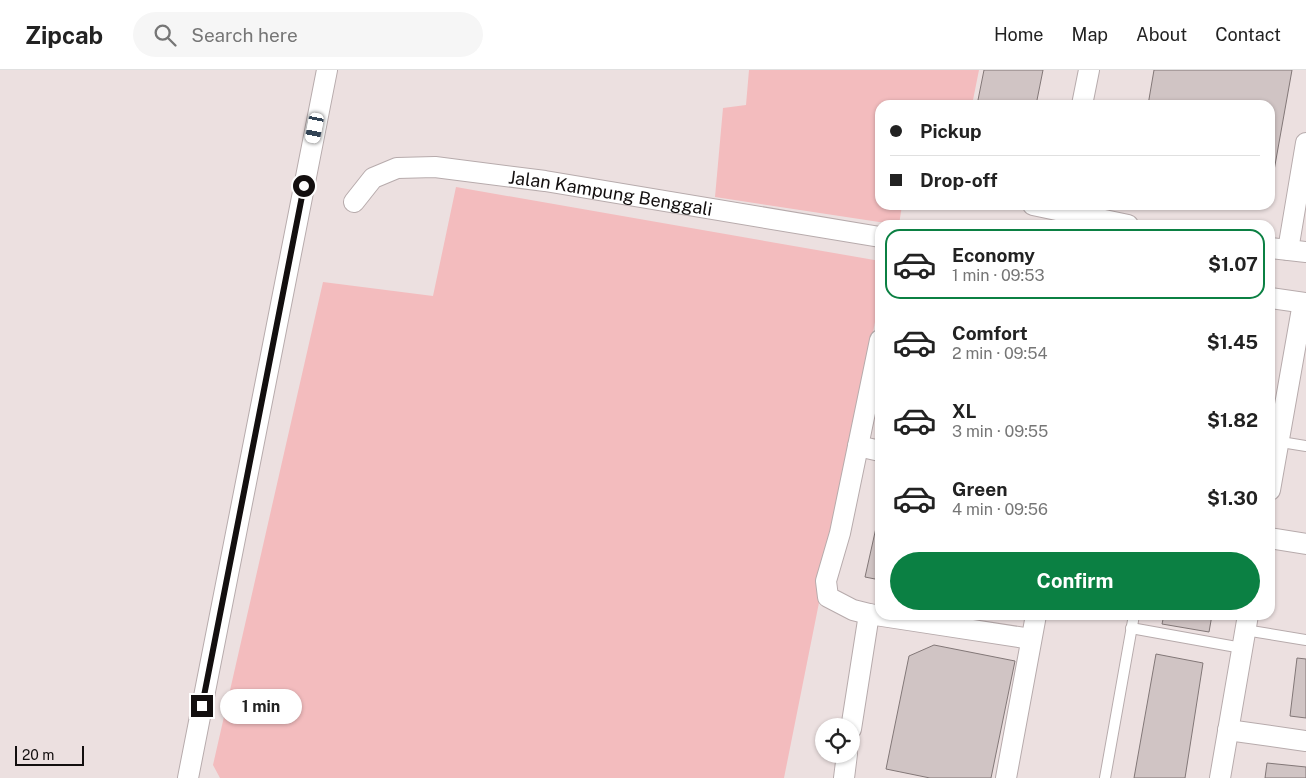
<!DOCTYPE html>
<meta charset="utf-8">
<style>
body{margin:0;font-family:"Public Sans",sans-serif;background:#f6f6f6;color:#222;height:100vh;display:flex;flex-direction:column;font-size:19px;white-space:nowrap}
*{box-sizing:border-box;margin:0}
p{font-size:16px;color:#767676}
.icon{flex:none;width:28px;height:28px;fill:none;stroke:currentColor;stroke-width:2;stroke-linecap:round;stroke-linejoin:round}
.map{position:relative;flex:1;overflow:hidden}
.drawer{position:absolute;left:875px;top:150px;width:400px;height:400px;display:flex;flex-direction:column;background:#fff;border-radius:15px;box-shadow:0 1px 4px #0004}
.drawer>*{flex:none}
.banner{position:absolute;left:875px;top:30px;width:400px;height:110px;border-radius:15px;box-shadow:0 1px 4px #0004;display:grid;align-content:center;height:110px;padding:0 15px;background:#fff}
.buttons{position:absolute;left:815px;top:648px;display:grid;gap:10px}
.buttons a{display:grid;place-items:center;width:45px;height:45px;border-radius:50%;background:#fff;box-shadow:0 1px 4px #0004;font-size:25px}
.scale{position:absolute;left:15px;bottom:12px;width:69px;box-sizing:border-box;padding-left:5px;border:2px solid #130f0f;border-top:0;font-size:14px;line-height:18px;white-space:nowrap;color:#130f0f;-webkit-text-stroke:4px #ece0e0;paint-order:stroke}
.end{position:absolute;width:22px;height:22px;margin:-11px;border:6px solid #130f0f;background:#fff;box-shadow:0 0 0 2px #fff}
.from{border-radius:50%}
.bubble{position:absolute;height:35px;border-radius:18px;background:#fff;box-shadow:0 1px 4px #0004;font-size:16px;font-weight:700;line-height:35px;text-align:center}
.car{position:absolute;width:15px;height:30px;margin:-15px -8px;border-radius:6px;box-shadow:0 0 4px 1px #0007;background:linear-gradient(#fff 24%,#345 0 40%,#fff 0 76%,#345 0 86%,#fff 0)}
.banner b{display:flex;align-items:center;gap:18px;height:48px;font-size:19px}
.banner b+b{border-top:1px solid #e0e0e0}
.banner i{width:12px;height:12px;background:#222}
ul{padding:9px 0 0;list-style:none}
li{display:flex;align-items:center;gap:15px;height:70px;margin:0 10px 8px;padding:0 5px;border:2px solid transparent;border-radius:15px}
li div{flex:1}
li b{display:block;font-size:19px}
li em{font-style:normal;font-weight:700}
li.active{border-color:#0b8043}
li>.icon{width:45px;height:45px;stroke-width:1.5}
.action{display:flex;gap:10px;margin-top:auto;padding:10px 15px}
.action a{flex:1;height:58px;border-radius:30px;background:#0b8043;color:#fff;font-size:20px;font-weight:700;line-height:58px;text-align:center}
header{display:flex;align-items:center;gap:30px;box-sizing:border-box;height:70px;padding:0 25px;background:#fff;border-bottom:1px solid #e0e0e0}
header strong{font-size:24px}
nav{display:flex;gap:28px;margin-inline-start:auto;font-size:18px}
.search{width:350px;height:45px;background:#f6f6f6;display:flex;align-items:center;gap:12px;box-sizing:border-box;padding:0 18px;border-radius:28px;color:#767676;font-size:19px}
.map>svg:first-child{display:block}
</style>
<header>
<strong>Zipcab</strong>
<div class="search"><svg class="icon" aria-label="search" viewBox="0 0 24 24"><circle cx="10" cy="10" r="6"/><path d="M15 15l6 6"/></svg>Search here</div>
<nav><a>Home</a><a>Map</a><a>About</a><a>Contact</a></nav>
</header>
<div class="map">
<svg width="1306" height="708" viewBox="0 0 1306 708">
<rect width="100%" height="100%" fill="#ece0e0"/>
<g fill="#f3bcbe">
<path d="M 749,0 L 979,0 L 972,35 L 880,35 L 880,135 L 902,135 L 899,155 L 715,127 L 723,38 L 746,35 Z"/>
<path d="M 456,117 L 880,191 L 880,227 L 784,708 L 220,708 L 213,695 L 323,212 L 433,226 Z"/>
</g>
<g fill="#d0c4c4" stroke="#827777">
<path d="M 984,0 L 1043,0 L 1036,35 L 977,35 Z"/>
<path d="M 1154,0 L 1292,0 L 1270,123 L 1270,35 L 1148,35 Z"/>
<path d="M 880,440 L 880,510 L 865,507 Z"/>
<path d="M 1164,545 L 1212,545 L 1209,562 L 1162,554 Z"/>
<path d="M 934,575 L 1015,591 L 991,708 L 930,708 L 886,699 L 909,586 Z"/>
<path d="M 1156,584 L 1203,593 L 1185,708 L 1134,708 Z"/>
<path d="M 1297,588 L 1306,589 L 1306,648 L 1290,646 Z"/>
<path d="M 1267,693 L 1306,697 L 1306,708 L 1265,708 Z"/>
</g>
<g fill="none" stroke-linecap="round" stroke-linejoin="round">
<defs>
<g id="lane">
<path d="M 1275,371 L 1306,376"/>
<path d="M 1131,558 L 1242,578"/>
<path d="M 1245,560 L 1306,570"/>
<path d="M 1105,708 L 1134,545"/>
</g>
<g id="street">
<path d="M 1082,35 L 1089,0"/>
<path id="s1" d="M 354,132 L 373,108 L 397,98 L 435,97 L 545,111 L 880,167"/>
<path d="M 1033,135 L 1128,155"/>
<path d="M 1270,178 L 1306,182"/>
<path d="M 1288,180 L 1306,73"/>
<path d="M 1270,228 L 1306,233"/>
<path d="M 880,270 L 840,463 L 826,511 L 828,527 L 853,540 L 869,544 L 1031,569"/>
<path d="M 858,376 L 880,381"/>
<path d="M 1270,420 L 1303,233"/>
<path d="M 1270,468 L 1306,474"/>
<path d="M 851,659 L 869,544"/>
<path d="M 1228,660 L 1306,671"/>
<path d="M 188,708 L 327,0"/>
<path d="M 844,708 L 847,684"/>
<path d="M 1006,708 L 1036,545"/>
<path d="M 1220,708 L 1248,545"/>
</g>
</defs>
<use href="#lane" stroke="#b7abac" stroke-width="12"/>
<use href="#street" stroke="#b7abac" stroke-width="22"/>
<use href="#lane" stroke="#fff" stroke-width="10"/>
<use href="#street" stroke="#fff" stroke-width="20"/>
</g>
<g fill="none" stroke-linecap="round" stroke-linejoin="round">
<path stroke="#130f0f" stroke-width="6" d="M 202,636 L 304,116"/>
</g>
<g text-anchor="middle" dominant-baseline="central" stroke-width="4" stroke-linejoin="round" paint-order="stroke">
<g font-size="18" fill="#130f0f" stroke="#ece0e0">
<text stroke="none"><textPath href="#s1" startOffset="272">Jalan Kampung Benggali</textPath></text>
</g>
</g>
</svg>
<div class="buttons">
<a><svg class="icon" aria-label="locate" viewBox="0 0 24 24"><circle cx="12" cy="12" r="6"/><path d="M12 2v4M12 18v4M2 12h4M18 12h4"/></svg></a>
</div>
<div class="scale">20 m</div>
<i class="end from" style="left:304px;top:116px"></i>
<i class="end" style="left:202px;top:636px"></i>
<div class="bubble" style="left:220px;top:619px;width:82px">1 min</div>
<i class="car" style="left:315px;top:58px;rotate:191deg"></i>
<div class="banner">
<b><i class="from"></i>Pickup</b>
<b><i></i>Drop-off</b>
</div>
<section class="drawer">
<ul>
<li class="active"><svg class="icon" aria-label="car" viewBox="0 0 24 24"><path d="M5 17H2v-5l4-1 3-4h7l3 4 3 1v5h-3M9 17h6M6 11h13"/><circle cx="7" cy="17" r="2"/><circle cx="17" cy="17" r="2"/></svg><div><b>Economy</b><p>1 min · 09:53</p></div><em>$1.07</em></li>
<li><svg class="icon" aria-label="car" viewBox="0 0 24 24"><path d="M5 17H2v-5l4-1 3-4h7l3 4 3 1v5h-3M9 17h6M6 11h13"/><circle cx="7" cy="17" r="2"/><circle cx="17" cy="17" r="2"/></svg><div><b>Comfort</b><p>2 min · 09:54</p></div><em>$1.45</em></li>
<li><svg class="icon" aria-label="car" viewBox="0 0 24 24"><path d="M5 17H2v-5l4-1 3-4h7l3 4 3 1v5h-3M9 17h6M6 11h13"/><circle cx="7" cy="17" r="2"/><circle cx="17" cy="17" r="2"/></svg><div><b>XL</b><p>3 min · 09:55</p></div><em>$1.82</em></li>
<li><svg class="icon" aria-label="car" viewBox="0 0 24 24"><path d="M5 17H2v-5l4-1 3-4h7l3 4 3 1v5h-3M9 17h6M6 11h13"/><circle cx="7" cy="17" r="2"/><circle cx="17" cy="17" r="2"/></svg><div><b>Green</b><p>4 min · 09:56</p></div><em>$1.30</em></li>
</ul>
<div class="action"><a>Confirm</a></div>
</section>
</div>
